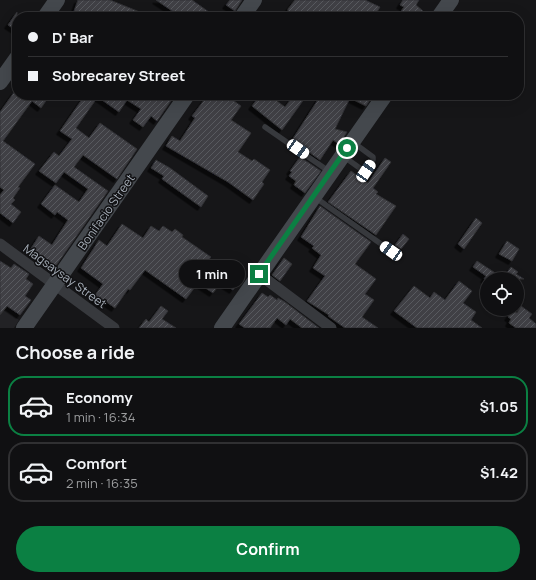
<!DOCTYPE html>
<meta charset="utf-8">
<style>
body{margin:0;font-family:Manrope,sans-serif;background:#19191b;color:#f1f3f6;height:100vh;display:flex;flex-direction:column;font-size:15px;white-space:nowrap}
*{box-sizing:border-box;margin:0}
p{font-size:13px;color:#9c9d9f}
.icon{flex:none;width:22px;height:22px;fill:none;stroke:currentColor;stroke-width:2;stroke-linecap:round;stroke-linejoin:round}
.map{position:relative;height:328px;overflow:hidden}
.details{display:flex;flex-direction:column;background:#101012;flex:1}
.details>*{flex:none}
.top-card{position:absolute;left:12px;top:12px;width:512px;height:88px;border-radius:16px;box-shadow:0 4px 16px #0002,0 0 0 1px #303032;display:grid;align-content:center;height:88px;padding:0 16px;background:#101012}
.tools{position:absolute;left:480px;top:272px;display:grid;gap:8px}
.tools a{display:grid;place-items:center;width:44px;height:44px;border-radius:50%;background:#101012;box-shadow:0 4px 16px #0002,0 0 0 1px #303032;font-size:20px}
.end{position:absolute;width:18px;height:18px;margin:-9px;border:5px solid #0b8043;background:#fff;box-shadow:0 0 0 2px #fff}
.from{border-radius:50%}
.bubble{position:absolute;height:28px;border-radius:14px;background:#101012;box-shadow:0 4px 16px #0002,0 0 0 1px #303032;font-size:13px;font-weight:700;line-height:28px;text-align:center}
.car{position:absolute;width:12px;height:24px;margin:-12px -6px;border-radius:5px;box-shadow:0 0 3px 1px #0007;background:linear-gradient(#fff 24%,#345 0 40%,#fff 0 76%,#345 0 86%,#fff 0)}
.top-card b{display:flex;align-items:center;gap:14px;height:38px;font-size:15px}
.top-card b+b{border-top:1px solid #303032}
.top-card i{width:10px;height:10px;background:#f1f3f6}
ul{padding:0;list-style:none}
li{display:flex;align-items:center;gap:12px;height:60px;margin:0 8px 6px;padding:0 8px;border:2px solid #303032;border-radius:16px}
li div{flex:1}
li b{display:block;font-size:15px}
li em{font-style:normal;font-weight:700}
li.on{border-color:#0b8043}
li>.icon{width:36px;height:36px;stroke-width:1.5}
h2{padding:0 16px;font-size:18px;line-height:48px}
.cta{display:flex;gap:8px;margin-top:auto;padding:8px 16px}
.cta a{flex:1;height:46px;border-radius:24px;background:#0b8043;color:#fff;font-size:16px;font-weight:700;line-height:46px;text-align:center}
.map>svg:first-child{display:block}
</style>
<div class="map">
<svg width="536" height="328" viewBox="0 0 536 328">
<defs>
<pattern id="building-hatch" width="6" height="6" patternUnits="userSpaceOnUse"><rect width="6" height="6" fill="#404145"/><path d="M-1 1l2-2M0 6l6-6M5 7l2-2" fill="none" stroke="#595a5e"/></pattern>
<filter id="shadow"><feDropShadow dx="-3.5" dy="3.5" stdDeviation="0" flood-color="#0009"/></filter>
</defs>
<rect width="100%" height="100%" fill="#161618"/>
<path fill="#222225" d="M 0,306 L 19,320 L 14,328 L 0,328 Z"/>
<g fill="url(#building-hatch)" stroke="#303034" filter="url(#shadow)">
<path d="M 78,0 L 110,0 L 152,17 L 72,17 Z"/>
<path d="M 156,0 L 192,0 L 216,17 L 181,17 Z"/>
<path d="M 230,0 L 242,0 L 235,11 L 226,5 Z"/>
<path d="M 295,0 L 365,0 L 380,7 L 374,17 L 288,17 L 288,9 Z"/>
<path d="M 403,0 L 419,0 L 416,5 L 430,17 L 397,17 L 404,7 L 400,5 Z"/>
<path d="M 17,12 L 17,31 L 8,25 Z"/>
<path d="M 15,91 L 17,93 L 17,95 L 50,95 L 41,108 L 32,101 L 3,141 L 35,164 L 18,187 L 20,188 L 13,198 L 15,200 L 11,204 L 21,212 L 13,223 L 0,213 L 0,195 L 4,190 L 0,187 L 0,112 Z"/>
<path d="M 85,95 L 93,95 L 97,98 L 76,128 L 89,138 L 100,123 L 137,149 L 117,179 L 83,155 L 74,167 L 108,191 L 55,267 L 30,250 L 39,236 L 52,245 L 68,220 L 57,212 L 55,215 L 41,204 L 55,185 L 79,202 L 88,189 L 64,172 L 56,183 L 39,171 L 54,152 L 59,156 L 72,139 L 60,131 Z"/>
<path d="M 95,95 L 175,95 L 157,121 L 151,116 L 143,127 L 133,120 L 141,109 L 127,100 L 119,112 Z"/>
<path d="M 208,95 L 219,95 L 228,101 L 230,98 L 241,106 L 231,120 L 251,133 L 238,152 L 252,161 L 254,159 L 270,170 L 262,182 L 264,184 L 253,200 L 228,182 L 166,146 L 172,136 L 180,141 L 195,118 L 192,116 Z"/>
<path d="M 260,95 L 269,95 L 285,107 L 294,95 L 307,95 L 282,130 L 252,106 Z"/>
<path d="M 321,95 L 373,95 L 366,106 L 350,98 L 335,129 L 347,132 L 339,144 L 333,140 L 320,160 L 292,140 Z"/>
<path d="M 300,157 L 321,171 L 305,193 L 294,185 L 296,181 L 289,176 L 292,172 L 290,171 Z"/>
<path d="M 385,158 L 391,162 L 373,188 L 378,192 L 376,194 L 396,206 L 376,235 L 328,202 L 351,171 L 368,183 Z"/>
<path d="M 156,160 L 170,168 L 208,196 L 201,207 L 162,179 L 164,176 L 151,168 Z"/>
<path d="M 320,206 L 371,242 L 355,264 L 376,279 L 365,294 L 374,300 L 362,317 L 378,328 L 345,328 L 328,316 L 329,315 L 307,301 L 325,276 L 313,268 L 321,255 L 312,248 L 314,246 L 301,237 Z"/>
<path d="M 476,218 L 482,223 L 464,249 L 458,244 Z"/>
<path d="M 122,224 L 143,238 L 151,226 L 159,231 L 163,226 L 172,232 L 175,229 L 183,235 L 182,237 L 211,257 L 206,263 L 210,266 L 205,273 L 220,284 L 213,293 L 198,283 L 186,299 L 145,270 L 130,290 L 128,289 L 115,308 L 105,301 L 102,304 L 93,298 L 103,284 L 81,268 L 99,240 L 107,246 Z"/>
<path d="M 403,234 L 409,239 L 401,249 L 395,245 Z"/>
<path d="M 507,241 L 519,249 L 512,261 L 499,254 Z"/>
<path d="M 284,258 L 292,264 L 280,281 L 272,275 Z"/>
<path d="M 0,261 L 11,268 L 14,264 L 29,274 L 26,279 L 33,284 L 25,296 L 31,300 L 20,315 L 7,306 L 0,315 Z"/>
<path d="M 477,261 L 503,278 L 511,267 L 518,272 L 516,274 L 524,279 L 484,279 L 486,276 L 473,267 Z"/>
<path d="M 224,273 L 238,283 L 233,290 L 219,281 Z"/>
<path d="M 459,281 L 472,291 L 463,303 L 476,312 L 471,320 L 482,328 L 417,328 L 394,311 L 414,286 L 430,298 L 434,292 L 445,300 Z"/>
<path d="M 262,293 L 268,297 L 270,295 L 277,300 L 278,298 L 285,302 L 319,328 L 302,328 L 290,319 L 286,325 L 277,318 L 270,328 L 245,328 L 239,324 Z"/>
<path d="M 161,306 L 168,311 L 162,319 L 176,328 L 139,328 L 146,319 L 149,322 Z"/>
<path d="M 521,306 L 532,314 L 529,318 L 536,324 L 536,328 L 516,328 L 509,323 L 511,319 L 508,317 L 513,310 L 517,313 Z"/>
</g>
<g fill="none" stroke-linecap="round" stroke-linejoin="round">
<g stroke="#37393d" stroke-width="5.5">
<path d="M 265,127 L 330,172"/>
<path d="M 343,156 L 361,169 L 366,171 L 373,160 L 373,157 L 354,143"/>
<path d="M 316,198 L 391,251"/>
</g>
<g stroke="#37393d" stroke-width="11">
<path d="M 0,244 L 114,328"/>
<path d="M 259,274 L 331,328"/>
</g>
<g stroke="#44484d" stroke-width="16">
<path d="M 45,17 L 57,0"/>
<path d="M 242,17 L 254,0"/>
<path d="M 439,17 L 451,0"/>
<path d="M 0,82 L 17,58"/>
<path d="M 24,328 L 187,95"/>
<path d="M 222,328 L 385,95"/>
</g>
</g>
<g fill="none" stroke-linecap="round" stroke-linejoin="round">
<path stroke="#0b8043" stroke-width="5" d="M 259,274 L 347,148"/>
</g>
<g text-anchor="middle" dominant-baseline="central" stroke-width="3" stroke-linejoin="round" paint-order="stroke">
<g font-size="12" fill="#a7afb9" stroke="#111113">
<text transform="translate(106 212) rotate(-55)">Bonifacio Street</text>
<text transform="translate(65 276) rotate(36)">Magsaysay Street</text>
</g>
</g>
</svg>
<div class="tools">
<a><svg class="icon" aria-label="locate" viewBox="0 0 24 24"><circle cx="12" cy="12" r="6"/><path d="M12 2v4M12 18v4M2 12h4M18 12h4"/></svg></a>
</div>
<i class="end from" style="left:347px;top:148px"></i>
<i class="end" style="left:259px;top:274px"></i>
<div class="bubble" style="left:179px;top:260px;width:66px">1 min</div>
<i class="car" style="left:298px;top:149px;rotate:125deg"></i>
<i class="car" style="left:366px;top:171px;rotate:34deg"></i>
<i class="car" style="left:391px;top:251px;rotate:305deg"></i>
<div class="top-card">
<b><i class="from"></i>D' Bar</b>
<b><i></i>Sobrecarey Street</b>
</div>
</div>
<section class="details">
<h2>Choose a ride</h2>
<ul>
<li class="on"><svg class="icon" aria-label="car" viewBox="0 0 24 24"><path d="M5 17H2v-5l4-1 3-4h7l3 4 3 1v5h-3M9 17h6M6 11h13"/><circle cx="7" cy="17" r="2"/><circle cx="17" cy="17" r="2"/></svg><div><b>Economy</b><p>1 min · 16:34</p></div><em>$1.05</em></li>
<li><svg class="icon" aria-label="car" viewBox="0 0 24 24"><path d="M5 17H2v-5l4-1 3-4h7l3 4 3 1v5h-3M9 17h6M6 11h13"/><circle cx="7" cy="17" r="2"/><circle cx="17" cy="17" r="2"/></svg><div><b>Comfort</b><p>2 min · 16:35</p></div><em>$1.42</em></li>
</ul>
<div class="cta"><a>Confirm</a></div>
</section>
